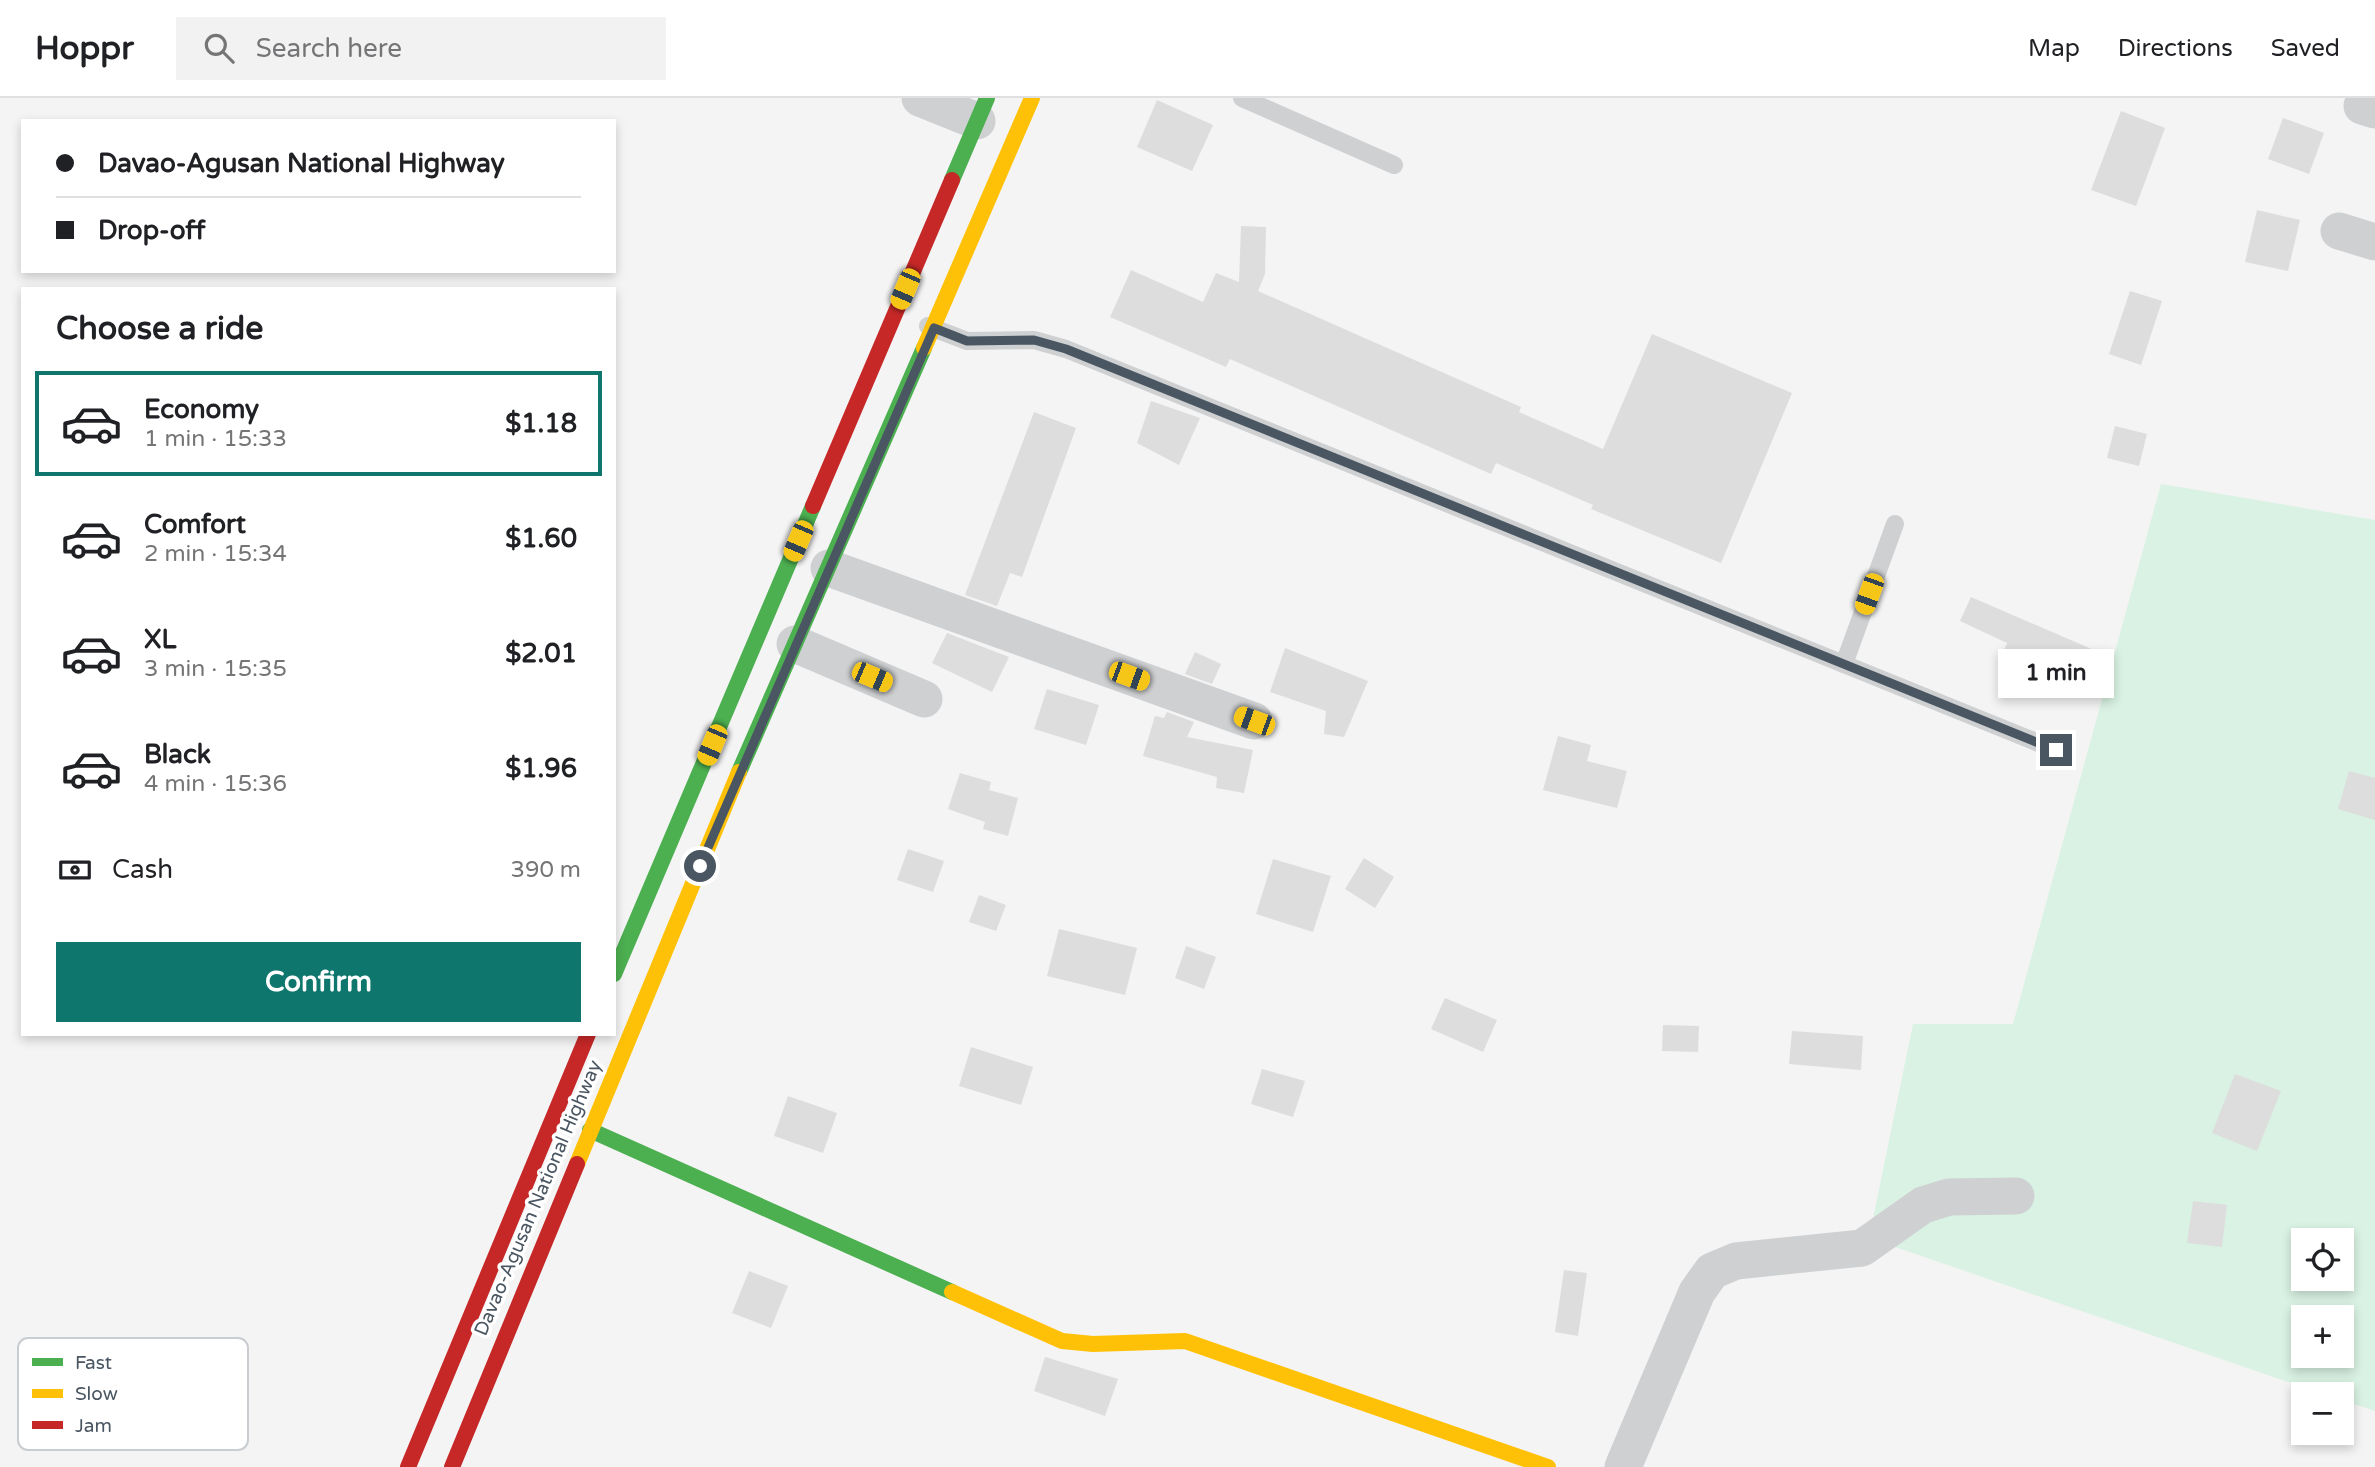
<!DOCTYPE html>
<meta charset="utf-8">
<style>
body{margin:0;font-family:"Varela Round",sans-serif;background:#f2f2f2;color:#202124;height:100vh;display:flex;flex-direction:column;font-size:26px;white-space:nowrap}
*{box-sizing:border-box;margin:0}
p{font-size:23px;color:#757577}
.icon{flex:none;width:38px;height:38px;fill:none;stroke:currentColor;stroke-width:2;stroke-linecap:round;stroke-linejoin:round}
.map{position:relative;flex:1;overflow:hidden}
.panel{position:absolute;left:21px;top:189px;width:595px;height:749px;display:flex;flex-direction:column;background:#fff;border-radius:0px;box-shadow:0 4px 10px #0003}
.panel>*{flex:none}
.banner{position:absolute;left:21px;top:21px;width:595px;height:154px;border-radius:0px;box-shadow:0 4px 10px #0003;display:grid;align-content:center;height:154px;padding:0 35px;background:#fff}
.controls{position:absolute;left:2291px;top:1130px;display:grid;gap:14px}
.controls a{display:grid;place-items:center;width:63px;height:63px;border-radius:0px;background:#fff;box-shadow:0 4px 10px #0003;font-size:35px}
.end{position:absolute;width:32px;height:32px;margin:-16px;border:9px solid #4a5661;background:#fff;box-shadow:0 0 0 4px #fff}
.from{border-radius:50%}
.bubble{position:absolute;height:49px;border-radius:0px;background:#fff;box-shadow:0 4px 10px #0003;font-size:23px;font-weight:700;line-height:49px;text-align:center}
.car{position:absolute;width:21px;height:42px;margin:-21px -10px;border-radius:9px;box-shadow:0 0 5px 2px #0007;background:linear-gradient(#f5c518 24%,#345 0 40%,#f5c518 0 76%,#345 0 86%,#f5c518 0)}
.banner b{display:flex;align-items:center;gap:24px;height:66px;font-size:26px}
.banner b+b{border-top:2px solid #e0e0e0}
.banner i{width:18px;height:18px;background:#202124}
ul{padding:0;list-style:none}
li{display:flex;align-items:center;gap:21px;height:105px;margin:0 14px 10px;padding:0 21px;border:4px solid transparent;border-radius:0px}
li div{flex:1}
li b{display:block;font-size:26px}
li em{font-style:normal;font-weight:700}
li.selected{border-color:#0f766e}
li>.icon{width:63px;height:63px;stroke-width:1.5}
h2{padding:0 35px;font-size:32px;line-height:84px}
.pay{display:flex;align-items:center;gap:18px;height:77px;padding:0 35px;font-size:26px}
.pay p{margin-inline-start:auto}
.button{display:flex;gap:14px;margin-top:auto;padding:14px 35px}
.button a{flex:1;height:80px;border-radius:0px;background:#0f766e;color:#fff;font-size:28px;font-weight:700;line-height:80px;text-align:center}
header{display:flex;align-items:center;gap:42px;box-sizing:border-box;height:98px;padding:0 35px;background:#fff;border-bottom:2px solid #e0e0e0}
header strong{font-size:33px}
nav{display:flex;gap:38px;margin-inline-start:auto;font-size:24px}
.search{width:490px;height:63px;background:#f2f2f2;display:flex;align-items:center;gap:18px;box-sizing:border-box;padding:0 24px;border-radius:0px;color:#757577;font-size:26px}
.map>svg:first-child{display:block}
</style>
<header>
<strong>Hoppr</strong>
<div class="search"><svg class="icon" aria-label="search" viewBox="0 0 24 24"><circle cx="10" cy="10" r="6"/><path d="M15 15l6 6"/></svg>Search here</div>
<nav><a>Map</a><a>Directions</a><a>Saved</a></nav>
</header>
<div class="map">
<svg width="2375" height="1369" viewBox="0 0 2375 1369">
<rect width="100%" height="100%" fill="#f4f4f4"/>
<path fill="#d9f2e3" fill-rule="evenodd" d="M 2161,386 L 2375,422 L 2375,1313 L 2342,1302 L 2342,1297 L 2326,1297 L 1869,1140 L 1913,926 L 2013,926 ZM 2303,1143 L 2342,1143 L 2342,1181 L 2303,1181 ZM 2303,1220 L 2342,1220 L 2342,1258 L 2303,1258 Z"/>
<g fill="#ddddde">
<path d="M 1157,2 L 1213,27 L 1192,73 L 1137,49 Z"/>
<path d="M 2121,13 L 2165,30 L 2136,108 L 2091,92 Z"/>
<path d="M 2283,20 L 2324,35 L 2309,76 L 2268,61 Z"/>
<path d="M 2257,112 L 2300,122 L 2288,173 L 2245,164 Z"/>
<path d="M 1241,128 L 1266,129 L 1265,176 L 1258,193 L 1521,309 L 1519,314 L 1603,351 L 1652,236 L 1792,295 L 1721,465 L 1591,411 L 1593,407 L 1496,365 L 1491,376 L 1230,261 L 1226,269 L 1110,219 L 1131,172 L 1203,204 L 1216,175 L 1239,184 Z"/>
<path d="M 2130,193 L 2162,203 L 2141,267 L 2109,256 Z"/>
<path d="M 1151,303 L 1200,320 L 1179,367 L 1137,345 Z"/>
<path d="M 1034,314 L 1076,330 L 1022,479 L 1010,475 L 997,508 L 965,497 Z"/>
<path d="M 2115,328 L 2147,336 L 2139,368 L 2107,360 Z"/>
<path d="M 1971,499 L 2094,552 L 2080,587 L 2002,557 L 2007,545 L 1960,523 Z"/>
<path d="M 947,535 L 1009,559 L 992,594 L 932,565 Z"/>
<path d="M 1285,550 L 1368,583 L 1344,639 L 1324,636 L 1326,613 L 1270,594 Z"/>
<path d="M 1195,554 L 1221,566 L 1212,586 L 1185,576 Z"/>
<path d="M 1047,591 L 1099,607 L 1086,647 L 1034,631 Z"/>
<path d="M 1167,614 L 1194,624 L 1187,639 L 1253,652 L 1244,695 L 1216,690 L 1217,679 L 1143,658 L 1155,618 L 1164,620 Z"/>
<path d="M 1558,638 L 1591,647 L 1587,663 L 1627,673 L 1617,710 L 1543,692 Z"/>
<path d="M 2349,673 L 2375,680 L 2375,722 L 2338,711 Z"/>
<path d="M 960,675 L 991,684 L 989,692 L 1018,700 L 1008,738 L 983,731 L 985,724 L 948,711 Z"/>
<path d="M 908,751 L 944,763 L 933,794 L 897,782 Z"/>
<path d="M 1364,760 L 1394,779 L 1375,810 L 1345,791 Z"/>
<path d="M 1273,761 L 1331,778 L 1313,834 L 1256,816 Z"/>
<path d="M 979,797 L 1006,807 L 996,833 L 969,824 Z"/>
<path d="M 1059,831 L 1137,850 L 1125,897 L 1047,878 Z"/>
<path d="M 1186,848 L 1216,859 L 1204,891 L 1175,880 Z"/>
<path d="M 1445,900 L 1497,922 L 1483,954 L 1431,931 Z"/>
<path d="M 1663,927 L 1699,928 L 1698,954 L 1662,953 Z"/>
<path d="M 1792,933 L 1863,938 L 1861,972 L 1789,966 Z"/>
<path d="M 971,949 L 1033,969 L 1021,1007 L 959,988 Z"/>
<path d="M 1262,971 L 1305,983 L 1293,1019 L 1251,1006 Z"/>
<path d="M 2235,976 L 2281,993 L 2257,1053 L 2212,1035 Z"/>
<path d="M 788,998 L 837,1015 L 823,1055 L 774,1038 Z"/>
<path d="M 2193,1103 L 2227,1107 L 2222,1149 L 2187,1145 Z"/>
<path d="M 1564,1172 L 1587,1175 L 1578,1238 L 1555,1234 Z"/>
<path d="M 749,1173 L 788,1188 L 771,1230 L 732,1215 Z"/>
<path d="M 1045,1259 L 1118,1281 L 1105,1318 L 1034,1293 Z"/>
</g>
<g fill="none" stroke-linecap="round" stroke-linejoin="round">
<g stroke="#ced0d2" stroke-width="18">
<path d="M 1242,0 L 1394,67"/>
<path d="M 928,228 L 967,243 L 1034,242 L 1066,251 L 2056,652"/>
<path d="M 1844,566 L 1895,426"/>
</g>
<g stroke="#ced0d2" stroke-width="37">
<path d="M 920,0 L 977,23"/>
<path d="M 2362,8 L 2375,12"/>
<path d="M 2339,133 L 2375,144"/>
<path d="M 829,470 L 1254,623"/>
<path d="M 795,546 L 924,601"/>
<path d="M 1623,1369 L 1697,1194 L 1712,1173 L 1736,1163 L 1862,1150 L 1923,1107 L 1949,1099 L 2016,1098"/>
</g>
<g stroke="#4caf50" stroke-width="16">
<path d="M 952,82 L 987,0"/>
<path d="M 739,674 L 924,250"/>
<path d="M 614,876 L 813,408"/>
<path d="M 590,1032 L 952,1194"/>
</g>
<g stroke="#ffc107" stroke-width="16">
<path d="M 924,250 L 1032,0"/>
<path d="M 577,1066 L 739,674"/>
<path d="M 952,1194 L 1062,1243 L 1093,1246 L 1185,1243 L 1548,1369"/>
</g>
<g stroke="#c62828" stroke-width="16">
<path d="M 813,408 L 952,82"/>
<path d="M 408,1369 L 588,936"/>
<path d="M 452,1369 L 577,1066"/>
</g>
</g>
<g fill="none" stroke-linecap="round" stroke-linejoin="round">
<path stroke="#4a5661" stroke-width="9" d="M 700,768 L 934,230 L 967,243 L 1034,242 L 1066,251 L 2056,652"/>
</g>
<g text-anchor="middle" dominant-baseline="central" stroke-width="7" stroke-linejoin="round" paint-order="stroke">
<g font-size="19" fill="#4a5661" stroke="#fff">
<text transform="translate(538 1100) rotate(-67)">Davao-Agusan National Highway</text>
</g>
</g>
<rect x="18" y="1240" width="230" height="112" rx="10" fill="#fff" stroke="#c9ccd0" stroke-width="2"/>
<rect x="32" y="1260" width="31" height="8" fill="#4caf50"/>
<rect x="32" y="1291" width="31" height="9" fill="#ffc107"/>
<rect x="32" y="1323" width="31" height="8" fill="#c62828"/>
<g font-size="19" fill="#4a5661">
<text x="75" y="1271">Fast</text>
<text x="75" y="1302">Slow</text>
<text x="75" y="1334">Jam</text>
</g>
</svg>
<div class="controls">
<a><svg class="icon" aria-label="locate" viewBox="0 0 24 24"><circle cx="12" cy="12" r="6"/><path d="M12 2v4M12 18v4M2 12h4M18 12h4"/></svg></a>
<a>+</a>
<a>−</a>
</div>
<i class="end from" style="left:700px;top:768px"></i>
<i class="end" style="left:2056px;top:652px"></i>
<div class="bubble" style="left:1998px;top:551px;width:116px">1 min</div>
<i class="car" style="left:905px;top:191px;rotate:203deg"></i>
<i class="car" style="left:798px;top:443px;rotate:203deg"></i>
<i class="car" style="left:1869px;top:496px;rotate:200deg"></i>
<i class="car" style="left:1129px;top:578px;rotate:110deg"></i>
<i class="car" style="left:872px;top:579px;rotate:113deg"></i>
<i class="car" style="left:1254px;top:623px;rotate:290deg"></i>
<i class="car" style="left:712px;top:647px;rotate:203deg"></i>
<div class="banner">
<b><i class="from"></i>Davao-Agusan National Highway</b>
<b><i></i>Drop-off</b>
</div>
<section class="panel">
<h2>Choose a ride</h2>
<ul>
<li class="selected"><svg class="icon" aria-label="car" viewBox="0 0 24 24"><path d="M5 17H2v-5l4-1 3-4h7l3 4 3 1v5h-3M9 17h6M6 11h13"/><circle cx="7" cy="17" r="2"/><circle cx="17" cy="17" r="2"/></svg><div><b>Economy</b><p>1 min · 15:33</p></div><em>$1.18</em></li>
<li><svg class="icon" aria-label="car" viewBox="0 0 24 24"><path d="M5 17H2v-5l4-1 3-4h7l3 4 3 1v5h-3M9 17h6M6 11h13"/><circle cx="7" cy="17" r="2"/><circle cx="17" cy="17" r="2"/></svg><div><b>Comfort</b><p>2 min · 15:34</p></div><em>$1.60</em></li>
<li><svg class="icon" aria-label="car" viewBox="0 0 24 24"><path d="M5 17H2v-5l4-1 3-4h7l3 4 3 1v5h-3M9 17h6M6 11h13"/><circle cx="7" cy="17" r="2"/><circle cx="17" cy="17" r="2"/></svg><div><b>XL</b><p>3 min · 15:35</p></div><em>$2.01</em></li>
<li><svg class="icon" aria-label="car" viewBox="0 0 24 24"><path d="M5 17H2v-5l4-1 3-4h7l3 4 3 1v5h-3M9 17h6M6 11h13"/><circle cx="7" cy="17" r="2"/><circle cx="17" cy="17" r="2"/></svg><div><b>Black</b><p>4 min · 15:36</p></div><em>$1.96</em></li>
</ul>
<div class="pay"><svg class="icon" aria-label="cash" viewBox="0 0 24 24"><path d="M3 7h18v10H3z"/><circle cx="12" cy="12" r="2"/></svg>Cash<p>390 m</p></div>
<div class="button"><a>Confirm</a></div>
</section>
</div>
